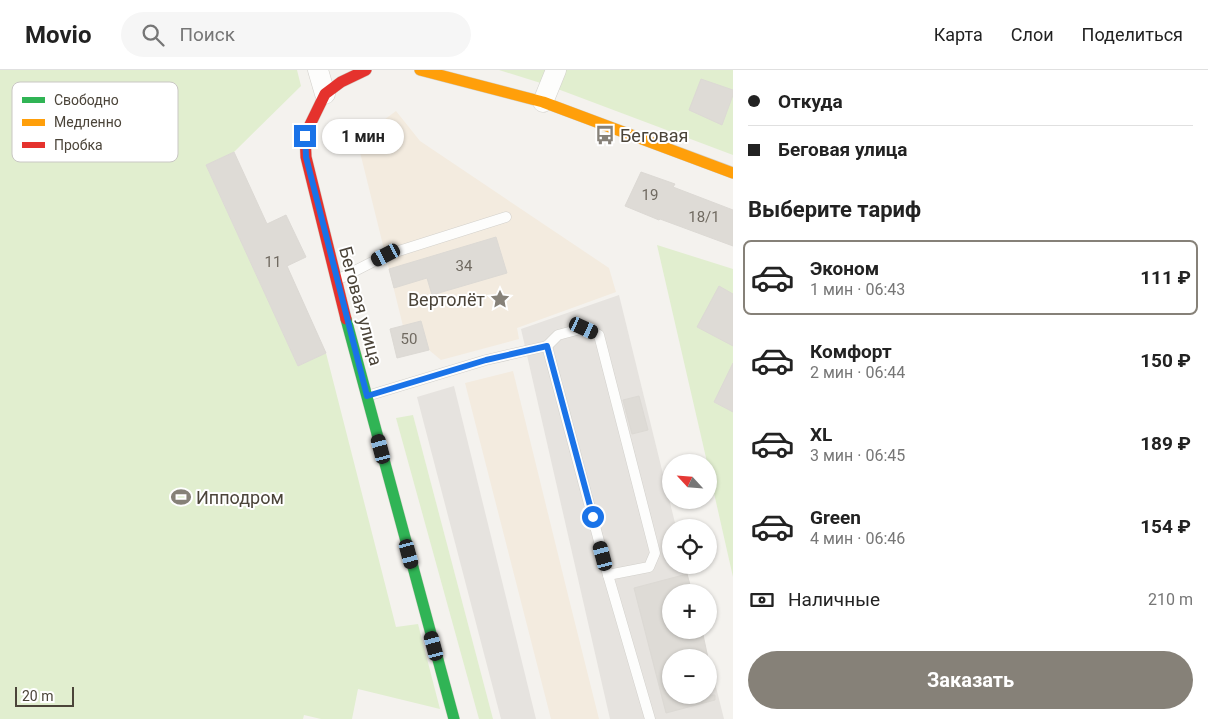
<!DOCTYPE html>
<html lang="ru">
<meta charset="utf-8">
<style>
body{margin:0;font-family:Roboto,sans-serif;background:#f6f6f6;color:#222;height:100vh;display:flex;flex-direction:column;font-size:19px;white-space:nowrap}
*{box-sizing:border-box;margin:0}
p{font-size:16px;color:#767676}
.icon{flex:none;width:28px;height:28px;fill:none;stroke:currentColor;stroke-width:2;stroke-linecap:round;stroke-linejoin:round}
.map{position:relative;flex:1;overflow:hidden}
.drawer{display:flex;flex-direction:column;background:#fff;width:475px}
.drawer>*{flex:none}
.guide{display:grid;align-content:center;height:110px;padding:0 15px;background:#fff}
.needle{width:32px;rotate:296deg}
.tools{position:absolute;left:662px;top:384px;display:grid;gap:10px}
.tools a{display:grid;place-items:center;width:55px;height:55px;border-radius:50%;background:#fff;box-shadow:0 1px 4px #0004;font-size:25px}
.scale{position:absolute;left:15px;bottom:12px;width:59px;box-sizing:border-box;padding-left:5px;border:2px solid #4b4439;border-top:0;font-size:14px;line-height:18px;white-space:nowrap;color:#4b4439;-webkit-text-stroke:4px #fff;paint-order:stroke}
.end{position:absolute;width:22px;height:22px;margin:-11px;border:6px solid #1a73e8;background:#fff;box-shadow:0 0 0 2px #fff}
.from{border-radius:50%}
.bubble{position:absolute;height:35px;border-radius:18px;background:#fff;box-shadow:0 1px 4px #0004;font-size:16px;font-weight:700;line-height:35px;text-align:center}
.car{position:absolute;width:15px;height:30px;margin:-15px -8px;border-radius:6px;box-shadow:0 0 4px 1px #0007;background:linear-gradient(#222 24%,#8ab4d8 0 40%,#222 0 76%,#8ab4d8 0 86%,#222 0)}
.guide b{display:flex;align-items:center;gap:18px;height:48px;font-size:19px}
.guide b+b{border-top:1px solid #e0e0e0}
.guide i{width:12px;height:12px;background:#222}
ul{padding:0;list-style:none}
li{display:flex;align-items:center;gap:15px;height:75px;margin:0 10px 8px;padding:0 5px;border:2px solid transparent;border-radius:8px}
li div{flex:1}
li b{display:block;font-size:19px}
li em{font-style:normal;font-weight:700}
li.current{border-color:#868178}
li>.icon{width:45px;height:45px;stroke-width:1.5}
h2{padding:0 15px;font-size:22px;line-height:60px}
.pay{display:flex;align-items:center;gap:12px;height:55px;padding:0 15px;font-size:19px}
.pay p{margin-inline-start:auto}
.cta{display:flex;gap:10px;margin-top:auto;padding:10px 15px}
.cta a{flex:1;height:58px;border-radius:30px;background:#868178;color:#fff;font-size:20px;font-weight:700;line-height:58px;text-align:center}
header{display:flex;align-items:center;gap:30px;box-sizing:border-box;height:70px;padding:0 25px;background:#fff;border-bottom:1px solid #e0e0e0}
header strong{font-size:24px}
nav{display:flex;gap:28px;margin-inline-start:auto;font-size:18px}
.search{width:350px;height:45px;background:#f6f6f6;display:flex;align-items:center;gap:12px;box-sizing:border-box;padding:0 18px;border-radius:28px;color:#767676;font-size:19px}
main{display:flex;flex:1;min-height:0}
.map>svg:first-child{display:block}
</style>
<header>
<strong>Movio</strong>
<div class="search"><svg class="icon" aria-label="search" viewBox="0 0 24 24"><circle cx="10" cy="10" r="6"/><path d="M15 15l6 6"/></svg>Поиск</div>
<nav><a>Карта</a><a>Слои</a><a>Поделиться</a></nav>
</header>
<main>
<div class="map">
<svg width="733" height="649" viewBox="0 0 733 649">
<rect width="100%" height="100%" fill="#f4f2ee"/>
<g fill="#f3ebdf">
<path d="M 396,41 L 420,71 L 609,198 L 616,222 L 517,258 L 519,269 L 441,290 L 429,280 L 421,251 L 403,256 L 357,70 Z"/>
<path d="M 513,301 L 569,529 L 599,649 L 551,649 L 465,313 Z"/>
</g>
<g fill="#e1eecf">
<path d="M 0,0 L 297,0 L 301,16 L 234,82 L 206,95 L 298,296 L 326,283 L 396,557 L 418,554 L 440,639 L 358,619 L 352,649 L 321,649 L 304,645 L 303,649 L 0,649 Z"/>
<path d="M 499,0 L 733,0 L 733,85 L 547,15 Z"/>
<path d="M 657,175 L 733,199 L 733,507 L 709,401 L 709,392 L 707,392 Z"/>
<path d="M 413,345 L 493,649 L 479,649 L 396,348 Z"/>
</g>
<g fill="#e6e3df">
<path d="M 619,225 L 676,457 L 671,458 L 671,495 L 685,495 L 692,522 L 671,522 L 671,560 L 701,560 L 708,587 L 671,588 L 671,625 L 709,625 L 709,589 L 724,649 L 610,649 L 521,259 Z"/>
<path d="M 454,316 L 536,649 L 501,649 L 417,327 Z"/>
</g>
<g fill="#dedbd6" stroke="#dcd9d4">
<path d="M 701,9 L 733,20 L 733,25 L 722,55 L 689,40 Z"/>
<path d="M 234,82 L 267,154 L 286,145 L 306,187 L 287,196 L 326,283 L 298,296 L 206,95 Z"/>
<path d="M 641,102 L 675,114 L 673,117 L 733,140 L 733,176 L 660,149 L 659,150 L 625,136 Z"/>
<path d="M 496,167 L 507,203 L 432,225 L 427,208 L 394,218 L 389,199 Z"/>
<path d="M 719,216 L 733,224 L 733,276 L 697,257 Z"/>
<path d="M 421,251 L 429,280 L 397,288 L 390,259 Z"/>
<path d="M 733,293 L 733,342 L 714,332 Z"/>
<path d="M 639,326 L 648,360 L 632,364 L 623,330 Z"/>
<path d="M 687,504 L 692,522 L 671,522 L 671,560 L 702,560 L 708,588 L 671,588 L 671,625 L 715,625 L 715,630 L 666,643 L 634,518 Z"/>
</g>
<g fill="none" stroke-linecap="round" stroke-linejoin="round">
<defs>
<g id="lane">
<path d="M 337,210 L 386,185 L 506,147"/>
<path d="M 547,276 L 558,265 L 584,258 L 599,265 L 655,483 L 649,497 L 608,505"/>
<path d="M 367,326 L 486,290 L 547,276 L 608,505 L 650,649"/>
</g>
<g id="street">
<path d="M 318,0 L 325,24"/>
<path d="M 543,32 L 556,0"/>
</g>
<path id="fast" d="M 346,249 L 454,649"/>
<path id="slow" d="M 420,0 L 543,32 L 733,103"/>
<path id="jam" d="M 346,249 L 306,87 L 305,65 L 325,24 L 341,12 L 366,0"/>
</defs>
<use href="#lane" stroke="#d2d0cb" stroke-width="11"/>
<use href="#street" stroke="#d2d0cb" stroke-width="21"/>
<use href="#fast" stroke="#d3cfc5" stroke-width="12"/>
<use href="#slow" stroke="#d3cfc5" stroke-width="12"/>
<use href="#jam" stroke="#d3cfc5" stroke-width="12"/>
<use href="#lane" stroke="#fdfdfc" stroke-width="10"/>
<use href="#street" stroke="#fdfdfc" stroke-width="20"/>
<use href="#fast" stroke="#30b455" stroke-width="11"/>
<use href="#slow" stroke="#ff9f0a" stroke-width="11"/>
<use href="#jam" stroke="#e5322d" stroke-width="11"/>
</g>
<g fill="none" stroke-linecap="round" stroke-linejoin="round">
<path stroke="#1a73e8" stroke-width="6" d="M 305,66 L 306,87 L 367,326 L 486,290 L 547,276 L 593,447"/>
</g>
<defs>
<symbol id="bus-bare" viewBox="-9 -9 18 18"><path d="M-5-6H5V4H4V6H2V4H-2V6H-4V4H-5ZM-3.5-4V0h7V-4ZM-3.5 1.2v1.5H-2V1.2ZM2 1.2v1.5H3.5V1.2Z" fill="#868178" stroke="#fff" stroke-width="2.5" paint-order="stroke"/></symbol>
<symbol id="sight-bare" viewBox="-9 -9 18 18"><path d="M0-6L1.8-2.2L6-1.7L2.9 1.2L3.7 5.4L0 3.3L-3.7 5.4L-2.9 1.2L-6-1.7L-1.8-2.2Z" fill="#868178" stroke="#fff" stroke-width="2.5" paint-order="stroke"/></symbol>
<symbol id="stadium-bare" viewBox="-9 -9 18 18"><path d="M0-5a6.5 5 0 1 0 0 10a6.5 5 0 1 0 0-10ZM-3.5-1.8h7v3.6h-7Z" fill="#868178" stroke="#fff" stroke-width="2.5" paint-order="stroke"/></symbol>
</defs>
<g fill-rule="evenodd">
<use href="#bus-bare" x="591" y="51" width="28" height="28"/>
<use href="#sight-bare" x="486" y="215" width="28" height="28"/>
<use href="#stadium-bare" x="167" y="413" width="28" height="28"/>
</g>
<g text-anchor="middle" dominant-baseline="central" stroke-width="4" stroke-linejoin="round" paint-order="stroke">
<g font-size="15" fill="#706a61">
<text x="650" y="125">19</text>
<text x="704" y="147">18/1</text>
<text x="273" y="192">11</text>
<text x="464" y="196">34</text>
<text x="409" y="269">50</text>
</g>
<g font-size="18" fill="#4b4439" stroke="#fff" text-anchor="start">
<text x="620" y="65">Беговая</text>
<text x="485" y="229" text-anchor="end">Вертолёт</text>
<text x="196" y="427">Ипподром</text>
</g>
<g font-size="18" fill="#4b4439" stroke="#fff">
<text transform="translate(361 236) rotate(75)">Беговая улица</text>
</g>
</g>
<rect x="12" y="12" width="166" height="80" rx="8" fill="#fff" stroke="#c9c7c4" stroke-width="1"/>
<rect x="22" y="27" width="23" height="6" fill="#30b455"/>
<rect x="22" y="49" width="23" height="7" fill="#ff9f0a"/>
<rect x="22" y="72" width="23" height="6" fill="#e5322d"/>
<g font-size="14" fill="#4b4439">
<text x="54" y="35">Свободно</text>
<text x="54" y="57">Медленно</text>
<text x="54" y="80">Пробка</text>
</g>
</svg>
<div class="tools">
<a><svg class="needle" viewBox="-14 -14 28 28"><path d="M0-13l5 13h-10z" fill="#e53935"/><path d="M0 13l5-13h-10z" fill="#767676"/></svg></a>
<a><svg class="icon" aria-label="locate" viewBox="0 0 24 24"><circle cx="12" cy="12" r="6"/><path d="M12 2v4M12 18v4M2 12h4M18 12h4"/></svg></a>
<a>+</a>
<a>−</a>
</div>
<div class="scale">20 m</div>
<i class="end from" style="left:593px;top:447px"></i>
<i class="end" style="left:305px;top:66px"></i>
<div class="bubble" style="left:322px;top:49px;width:82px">1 мин</div>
<i class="car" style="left:386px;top:185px;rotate:243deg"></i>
<i class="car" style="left:584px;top:258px;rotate:115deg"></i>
<i class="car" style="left:381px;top:379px;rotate:345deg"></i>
<i class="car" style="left:409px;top:484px;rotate:165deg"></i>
<i class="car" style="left:603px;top:486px;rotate:345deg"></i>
<i class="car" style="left:434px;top:576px;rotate:345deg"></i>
</div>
<section class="drawer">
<div class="guide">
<b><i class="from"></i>Откуда</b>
<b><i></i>Беговая улица</b>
</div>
<h2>Выберите тариф</h2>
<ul>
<li class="current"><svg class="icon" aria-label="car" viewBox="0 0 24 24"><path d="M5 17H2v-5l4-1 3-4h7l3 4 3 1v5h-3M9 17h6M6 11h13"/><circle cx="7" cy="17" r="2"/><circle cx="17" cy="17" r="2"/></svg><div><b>Эконом</b><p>1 мин · 06:43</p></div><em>111 ₽</em></li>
<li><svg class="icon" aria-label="car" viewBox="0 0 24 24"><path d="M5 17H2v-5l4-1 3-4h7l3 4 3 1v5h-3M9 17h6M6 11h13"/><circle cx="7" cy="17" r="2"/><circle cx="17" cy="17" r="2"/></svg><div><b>Комфорт</b><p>2 мин · 06:44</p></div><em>150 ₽</em></li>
<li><svg class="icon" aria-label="car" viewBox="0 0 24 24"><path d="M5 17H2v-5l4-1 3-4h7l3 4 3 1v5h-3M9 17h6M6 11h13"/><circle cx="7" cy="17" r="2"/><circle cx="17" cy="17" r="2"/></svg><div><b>XL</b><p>3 мин · 06:45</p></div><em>189 ₽</em></li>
<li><svg class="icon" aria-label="car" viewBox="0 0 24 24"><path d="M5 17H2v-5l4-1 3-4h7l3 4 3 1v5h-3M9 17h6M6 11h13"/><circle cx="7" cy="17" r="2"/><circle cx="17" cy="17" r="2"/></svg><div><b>Green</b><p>4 мин · 06:46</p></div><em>154 ₽</em></li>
</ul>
<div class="pay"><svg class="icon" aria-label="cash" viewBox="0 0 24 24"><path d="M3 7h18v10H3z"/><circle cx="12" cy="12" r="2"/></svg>Наличные<p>210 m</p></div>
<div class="cta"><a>Заказать</a></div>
</section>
</main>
